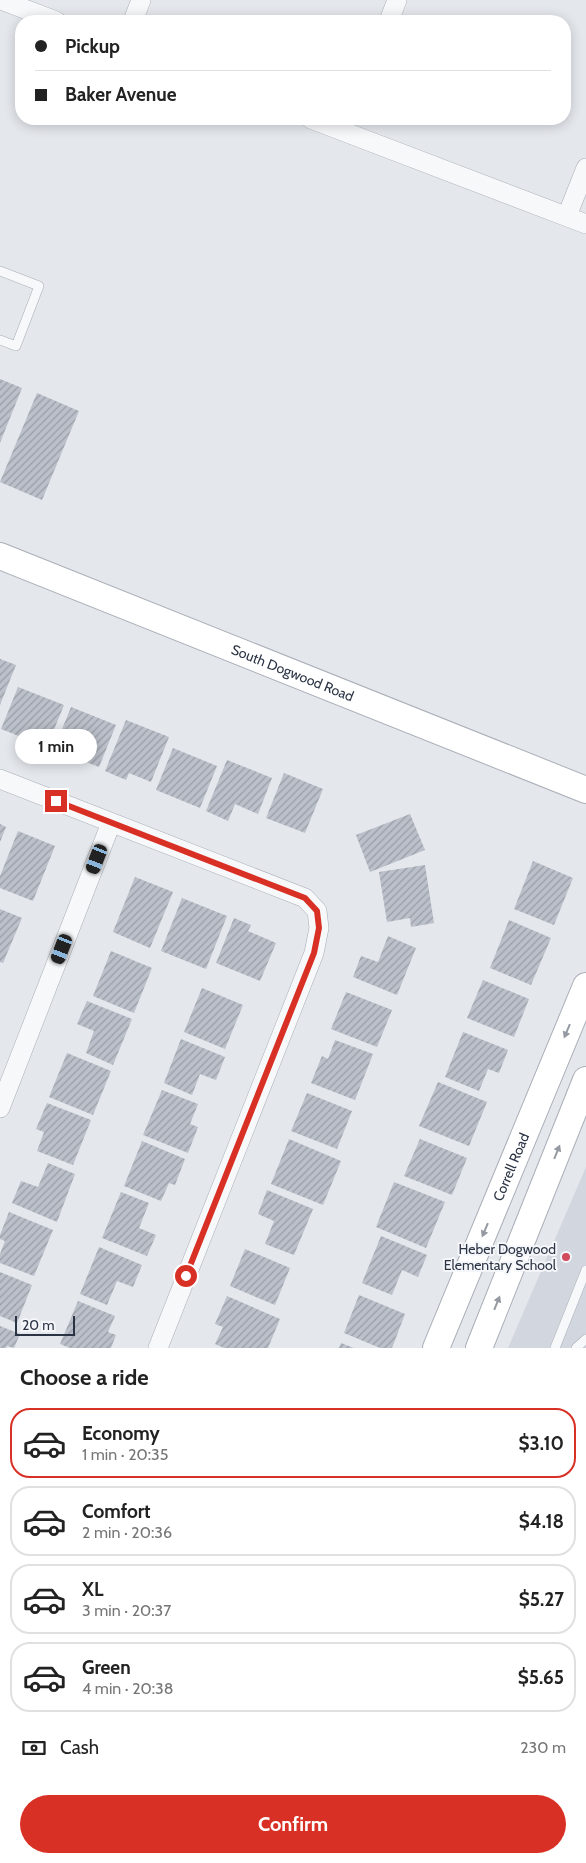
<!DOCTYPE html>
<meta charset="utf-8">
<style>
body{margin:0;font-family:Cabin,sans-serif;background:#f6f6f6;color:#222;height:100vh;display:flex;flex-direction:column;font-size:19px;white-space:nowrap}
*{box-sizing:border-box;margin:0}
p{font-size:16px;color:#767676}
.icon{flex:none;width:28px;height:28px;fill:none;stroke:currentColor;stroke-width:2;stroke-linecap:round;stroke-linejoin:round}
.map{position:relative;height:1348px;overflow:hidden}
.side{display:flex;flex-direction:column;background:#fff;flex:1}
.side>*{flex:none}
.banner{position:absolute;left:15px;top:15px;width:556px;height:110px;border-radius:20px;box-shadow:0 2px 12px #0003;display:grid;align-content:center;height:110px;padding:0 20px;background:#fff}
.scale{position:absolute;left:15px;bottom:12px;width:60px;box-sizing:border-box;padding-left:5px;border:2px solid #2b3445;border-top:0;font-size:14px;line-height:18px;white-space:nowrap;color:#2b3445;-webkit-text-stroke:4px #f4f6f9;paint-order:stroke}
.end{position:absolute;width:22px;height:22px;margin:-11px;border:6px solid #d93025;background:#fff;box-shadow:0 0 0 2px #fff}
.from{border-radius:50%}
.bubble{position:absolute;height:35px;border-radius:18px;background:#fff;box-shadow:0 2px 12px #0003;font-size:16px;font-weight:700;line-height:35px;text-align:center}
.car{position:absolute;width:15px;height:30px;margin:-15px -8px;border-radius:6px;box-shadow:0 0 4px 1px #0007;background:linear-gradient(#222 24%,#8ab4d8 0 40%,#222 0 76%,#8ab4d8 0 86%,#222 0)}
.banner b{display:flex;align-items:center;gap:18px;height:48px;font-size:19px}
.banner b+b{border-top:1px solid #e0e0e0}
.banner i{width:12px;height:12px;background:#222}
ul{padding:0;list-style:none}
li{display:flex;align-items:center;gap:15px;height:70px;margin:0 10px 8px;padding:0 10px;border:2px solid #e0e0e0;border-radius:20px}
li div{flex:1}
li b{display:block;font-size:19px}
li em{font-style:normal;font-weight:700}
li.on{border-color:#d93025}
li>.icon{width:45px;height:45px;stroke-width:1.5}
h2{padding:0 20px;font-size:22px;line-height:60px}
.pay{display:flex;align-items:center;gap:12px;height:55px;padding:0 20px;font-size:19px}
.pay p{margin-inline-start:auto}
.button{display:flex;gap:10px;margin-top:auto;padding:10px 20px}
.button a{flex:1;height:58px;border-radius:30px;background:#d93025;color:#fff;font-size:20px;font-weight:700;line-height:58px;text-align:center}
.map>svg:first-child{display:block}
</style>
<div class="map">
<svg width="586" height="1348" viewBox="0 0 586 1348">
<defs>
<pattern id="building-hatch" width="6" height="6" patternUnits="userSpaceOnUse" patternTransform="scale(1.25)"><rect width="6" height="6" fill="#bbc0ca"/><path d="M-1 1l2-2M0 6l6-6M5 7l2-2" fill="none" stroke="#989da6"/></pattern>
</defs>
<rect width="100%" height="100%" fill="#e4e7ec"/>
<path fill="#d2d6de" d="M 586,1167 L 586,1348 L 508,1348 Z"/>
<g fill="url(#building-hatch)">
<path d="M 0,379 L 22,388 L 0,443 Z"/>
<path d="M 37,393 L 79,411 L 42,500 L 0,482 Z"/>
<path d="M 0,659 L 16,665 L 0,705 Z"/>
<path d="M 18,687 L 64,705 L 47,747 L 1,729 Z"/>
<path d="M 71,707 L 116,725 L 99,767 L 54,749 Z"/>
<path d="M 126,720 L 169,737 L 151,782 L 129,773 L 126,780 L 105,771 Z"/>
<path d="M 173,748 L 217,766 L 200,808 L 156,790 Z"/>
<path d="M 227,760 L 272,778 L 258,814 L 235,804 L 228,821 L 206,811 Z"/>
<path d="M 284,773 L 323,789 L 305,833 L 266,818 Z"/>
<path d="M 410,814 L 425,850 L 370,872 L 356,835 Z"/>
<path d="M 0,824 L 6,827 L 0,842 Z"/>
<path d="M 18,831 L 55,846 L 33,901 L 0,888 L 0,876 Z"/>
<path d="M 533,861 L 573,878 L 554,925 L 514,909 Z"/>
<path d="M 425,865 L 434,923 L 411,927 L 410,918 L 387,922 L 379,872 Z"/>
<path d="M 135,877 L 173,892 L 150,948 L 113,932 Z"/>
<path d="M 182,898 L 227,916 L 206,969 L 161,951 Z"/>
<path d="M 0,909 L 22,918 L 3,963 L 0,962 Z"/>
<path d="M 234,918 L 251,925 L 248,931 L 276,943 L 260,981 L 216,963 Z"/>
<path d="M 509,920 L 551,938 L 531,985 L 490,968 Z"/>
<path d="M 388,936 L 416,948 L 397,995 L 353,977 L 361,956 L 378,962 Z"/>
<path d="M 111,951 L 152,968 L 134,1013 L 93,996 Z"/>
<path d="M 483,980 L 529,999 L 514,1037 L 467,1018 Z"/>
<path d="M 202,988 L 243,1005 L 225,1049 L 184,1032 Z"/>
<path d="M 346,992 L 392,1010 L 377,1047 L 331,1029 Z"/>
<path d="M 87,1001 L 132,1019 L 113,1065 L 86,1053 L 94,1031 L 77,1024 Z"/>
<path d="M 463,1032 L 508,1050 L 499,1073 L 488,1069 L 479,1091 L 445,1077 Z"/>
<path d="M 181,1039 L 225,1057 L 216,1080 L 200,1074 L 192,1095 L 164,1083 Z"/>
<path d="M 335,1040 L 373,1054 L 355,1100 L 311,1083 L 322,1056 L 328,1059 Z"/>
<path d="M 67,1053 L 111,1071 L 93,1115 L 49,1097 Z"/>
<path d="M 438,1082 L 487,1102 L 469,1146 L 419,1126 Z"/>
<path d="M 162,1090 L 198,1104 L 190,1124 L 198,1127 L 188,1153 L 143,1135 Z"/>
<path d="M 307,1093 L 352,1111 L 337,1149 L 291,1131 Z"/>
<path d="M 47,1103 L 91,1120 L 73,1165 L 37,1151 L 44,1132 L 36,1129 Z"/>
<path d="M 289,1139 L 341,1161 L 323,1205 L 271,1184 Z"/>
<path d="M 420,1139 L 467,1158 L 452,1195 L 404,1176 Z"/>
<path d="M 142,1141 L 185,1159 L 175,1185 L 169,1183 L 161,1201 L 124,1186 Z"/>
<path d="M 48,1163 L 75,1174 L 57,1222 L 12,1203 L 21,1181 L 38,1187 Z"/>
<path d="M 394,1182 L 445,1202 L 426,1248 L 376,1227 Z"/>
<path d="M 267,1190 L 313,1209 L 294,1255 L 265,1244 L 274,1221 L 258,1214 Z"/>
<path d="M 121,1192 L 149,1203 L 139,1228 L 156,1235 L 147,1256 L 102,1238 Z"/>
<path d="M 9,1212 L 53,1230 L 34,1276 L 0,1263 L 0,1254 L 5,1241 L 0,1239 L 0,1235 Z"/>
<path d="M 381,1236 L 427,1255 L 418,1277 L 402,1270 L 392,1295 L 362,1283 Z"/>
<path d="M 99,1247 L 142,1265 L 133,1287 L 117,1281 L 107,1305 L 80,1294 Z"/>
<path d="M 245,1249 L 290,1268 L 275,1305 L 230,1286 Z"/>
<path d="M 0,1272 L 32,1285 L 17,1323 L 0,1316 Z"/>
<path d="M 359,1295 L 405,1314 L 392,1348 L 380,1348 L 344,1333 Z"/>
<path d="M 227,1296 L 280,1319 L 268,1348 L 224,1348 L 215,1344 L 223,1327 L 215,1324 Z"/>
<path d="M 78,1301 L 115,1316 L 108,1332 L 116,1335 L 111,1348 L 70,1348 L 60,1344 Z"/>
<path d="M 0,1326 L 20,1334 L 14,1348 L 7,1346 L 6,1348 L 0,1348 Z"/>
<path d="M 341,1343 L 354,1348 L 339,1348 Z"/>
</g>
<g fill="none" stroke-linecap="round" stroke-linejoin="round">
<defs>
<g id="lane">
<path d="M 0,271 L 39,286 L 16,346 L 0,340"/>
<path d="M 555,1348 L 586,1270"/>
<path d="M 576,1348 L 586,1339"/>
</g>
<g id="street">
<path d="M 1,0 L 56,21"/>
<path d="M 133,21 L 141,0"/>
<path d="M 389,21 L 397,0"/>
<path d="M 311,119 L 586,224"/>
<path d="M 567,216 L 586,168"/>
<path d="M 0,779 L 305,898 L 317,911 L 319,928 L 314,953 L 158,1348"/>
<path d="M 0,1108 L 111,823"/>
</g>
<g id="secondary">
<path id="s1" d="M 0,556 L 586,790"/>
<path id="s2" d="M 436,1348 L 586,986"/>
<path d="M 479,1348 L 586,1080"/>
</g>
</defs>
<use href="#lane" stroke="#a9aeb7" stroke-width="10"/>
<use href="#street" stroke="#a9aeb7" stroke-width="20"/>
<use href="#secondary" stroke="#a9aeb7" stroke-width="28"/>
<use href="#lane" stroke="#f7f8fa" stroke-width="9"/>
<use href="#street" stroke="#f7f8fa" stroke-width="19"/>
<use href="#secondary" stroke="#fff" stroke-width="26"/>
</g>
<defs><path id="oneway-solid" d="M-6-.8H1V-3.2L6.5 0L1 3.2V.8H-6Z" transform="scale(1.25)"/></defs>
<g fill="#959aa2">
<use href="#oneway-solid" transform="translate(567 1031) rotate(113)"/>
<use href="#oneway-solid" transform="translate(557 1152) rotate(-68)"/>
<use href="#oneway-solid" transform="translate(485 1230) rotate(113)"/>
<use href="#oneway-solid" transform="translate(497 1303) rotate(-68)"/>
</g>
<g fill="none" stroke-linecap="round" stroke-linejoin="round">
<path stroke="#d93025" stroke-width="6" d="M 56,801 L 305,898 L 317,911 L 319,928 L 314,953 L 186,1276"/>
</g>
<circle fill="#d1495b" stroke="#f4f6f9" stroke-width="2" cx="566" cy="1257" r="5"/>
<g text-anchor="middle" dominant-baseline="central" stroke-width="4" stroke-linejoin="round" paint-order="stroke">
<g font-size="14" fill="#2b3445" stroke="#f4f6f9">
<text stroke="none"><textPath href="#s1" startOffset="315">South Dogwood Road</textPath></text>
<text stroke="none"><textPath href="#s2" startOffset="196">Correll Road</textPath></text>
</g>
<g font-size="14" fill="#2b3445" stroke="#f4f6f9" text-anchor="end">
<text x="556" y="1249">Heber Dogwood<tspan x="556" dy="16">Elementary School</tspan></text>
</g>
</g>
</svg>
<div class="scale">20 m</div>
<i class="end from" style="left:186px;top:1276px"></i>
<i class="end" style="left:56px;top:801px"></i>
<div class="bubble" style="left:15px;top:729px;width:82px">1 min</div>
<i class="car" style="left:97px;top:859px;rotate:201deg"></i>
<i class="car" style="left:62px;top:949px;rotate:201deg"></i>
<div class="banner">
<b><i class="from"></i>Pickup</b>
<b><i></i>Baker Avenue</b>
</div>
</div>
<section class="side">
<h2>Choose a ride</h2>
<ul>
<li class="on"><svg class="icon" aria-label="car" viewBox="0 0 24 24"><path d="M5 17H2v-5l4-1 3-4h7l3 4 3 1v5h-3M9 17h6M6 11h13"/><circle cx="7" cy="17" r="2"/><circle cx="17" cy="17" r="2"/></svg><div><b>Economy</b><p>1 min · 20:35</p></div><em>$3.10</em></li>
<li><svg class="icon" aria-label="car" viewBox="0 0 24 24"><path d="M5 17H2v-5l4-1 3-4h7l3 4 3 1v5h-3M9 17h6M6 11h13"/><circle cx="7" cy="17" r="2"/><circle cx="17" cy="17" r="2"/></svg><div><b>Comfort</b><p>2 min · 20:36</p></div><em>$4.18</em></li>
<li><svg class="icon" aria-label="car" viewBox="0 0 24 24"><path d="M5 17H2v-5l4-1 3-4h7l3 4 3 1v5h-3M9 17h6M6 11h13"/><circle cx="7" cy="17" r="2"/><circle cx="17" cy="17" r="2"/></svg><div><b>XL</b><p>3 min · 20:37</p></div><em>$5.27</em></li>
<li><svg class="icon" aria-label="car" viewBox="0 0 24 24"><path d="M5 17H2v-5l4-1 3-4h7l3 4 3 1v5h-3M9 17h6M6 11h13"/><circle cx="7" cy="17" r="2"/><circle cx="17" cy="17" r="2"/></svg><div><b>Green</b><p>4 min · 20:38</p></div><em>$5.65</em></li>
</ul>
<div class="pay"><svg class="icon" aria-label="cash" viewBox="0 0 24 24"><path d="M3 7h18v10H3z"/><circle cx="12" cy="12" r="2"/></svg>Cash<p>230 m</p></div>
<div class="button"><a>Confirm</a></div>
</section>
